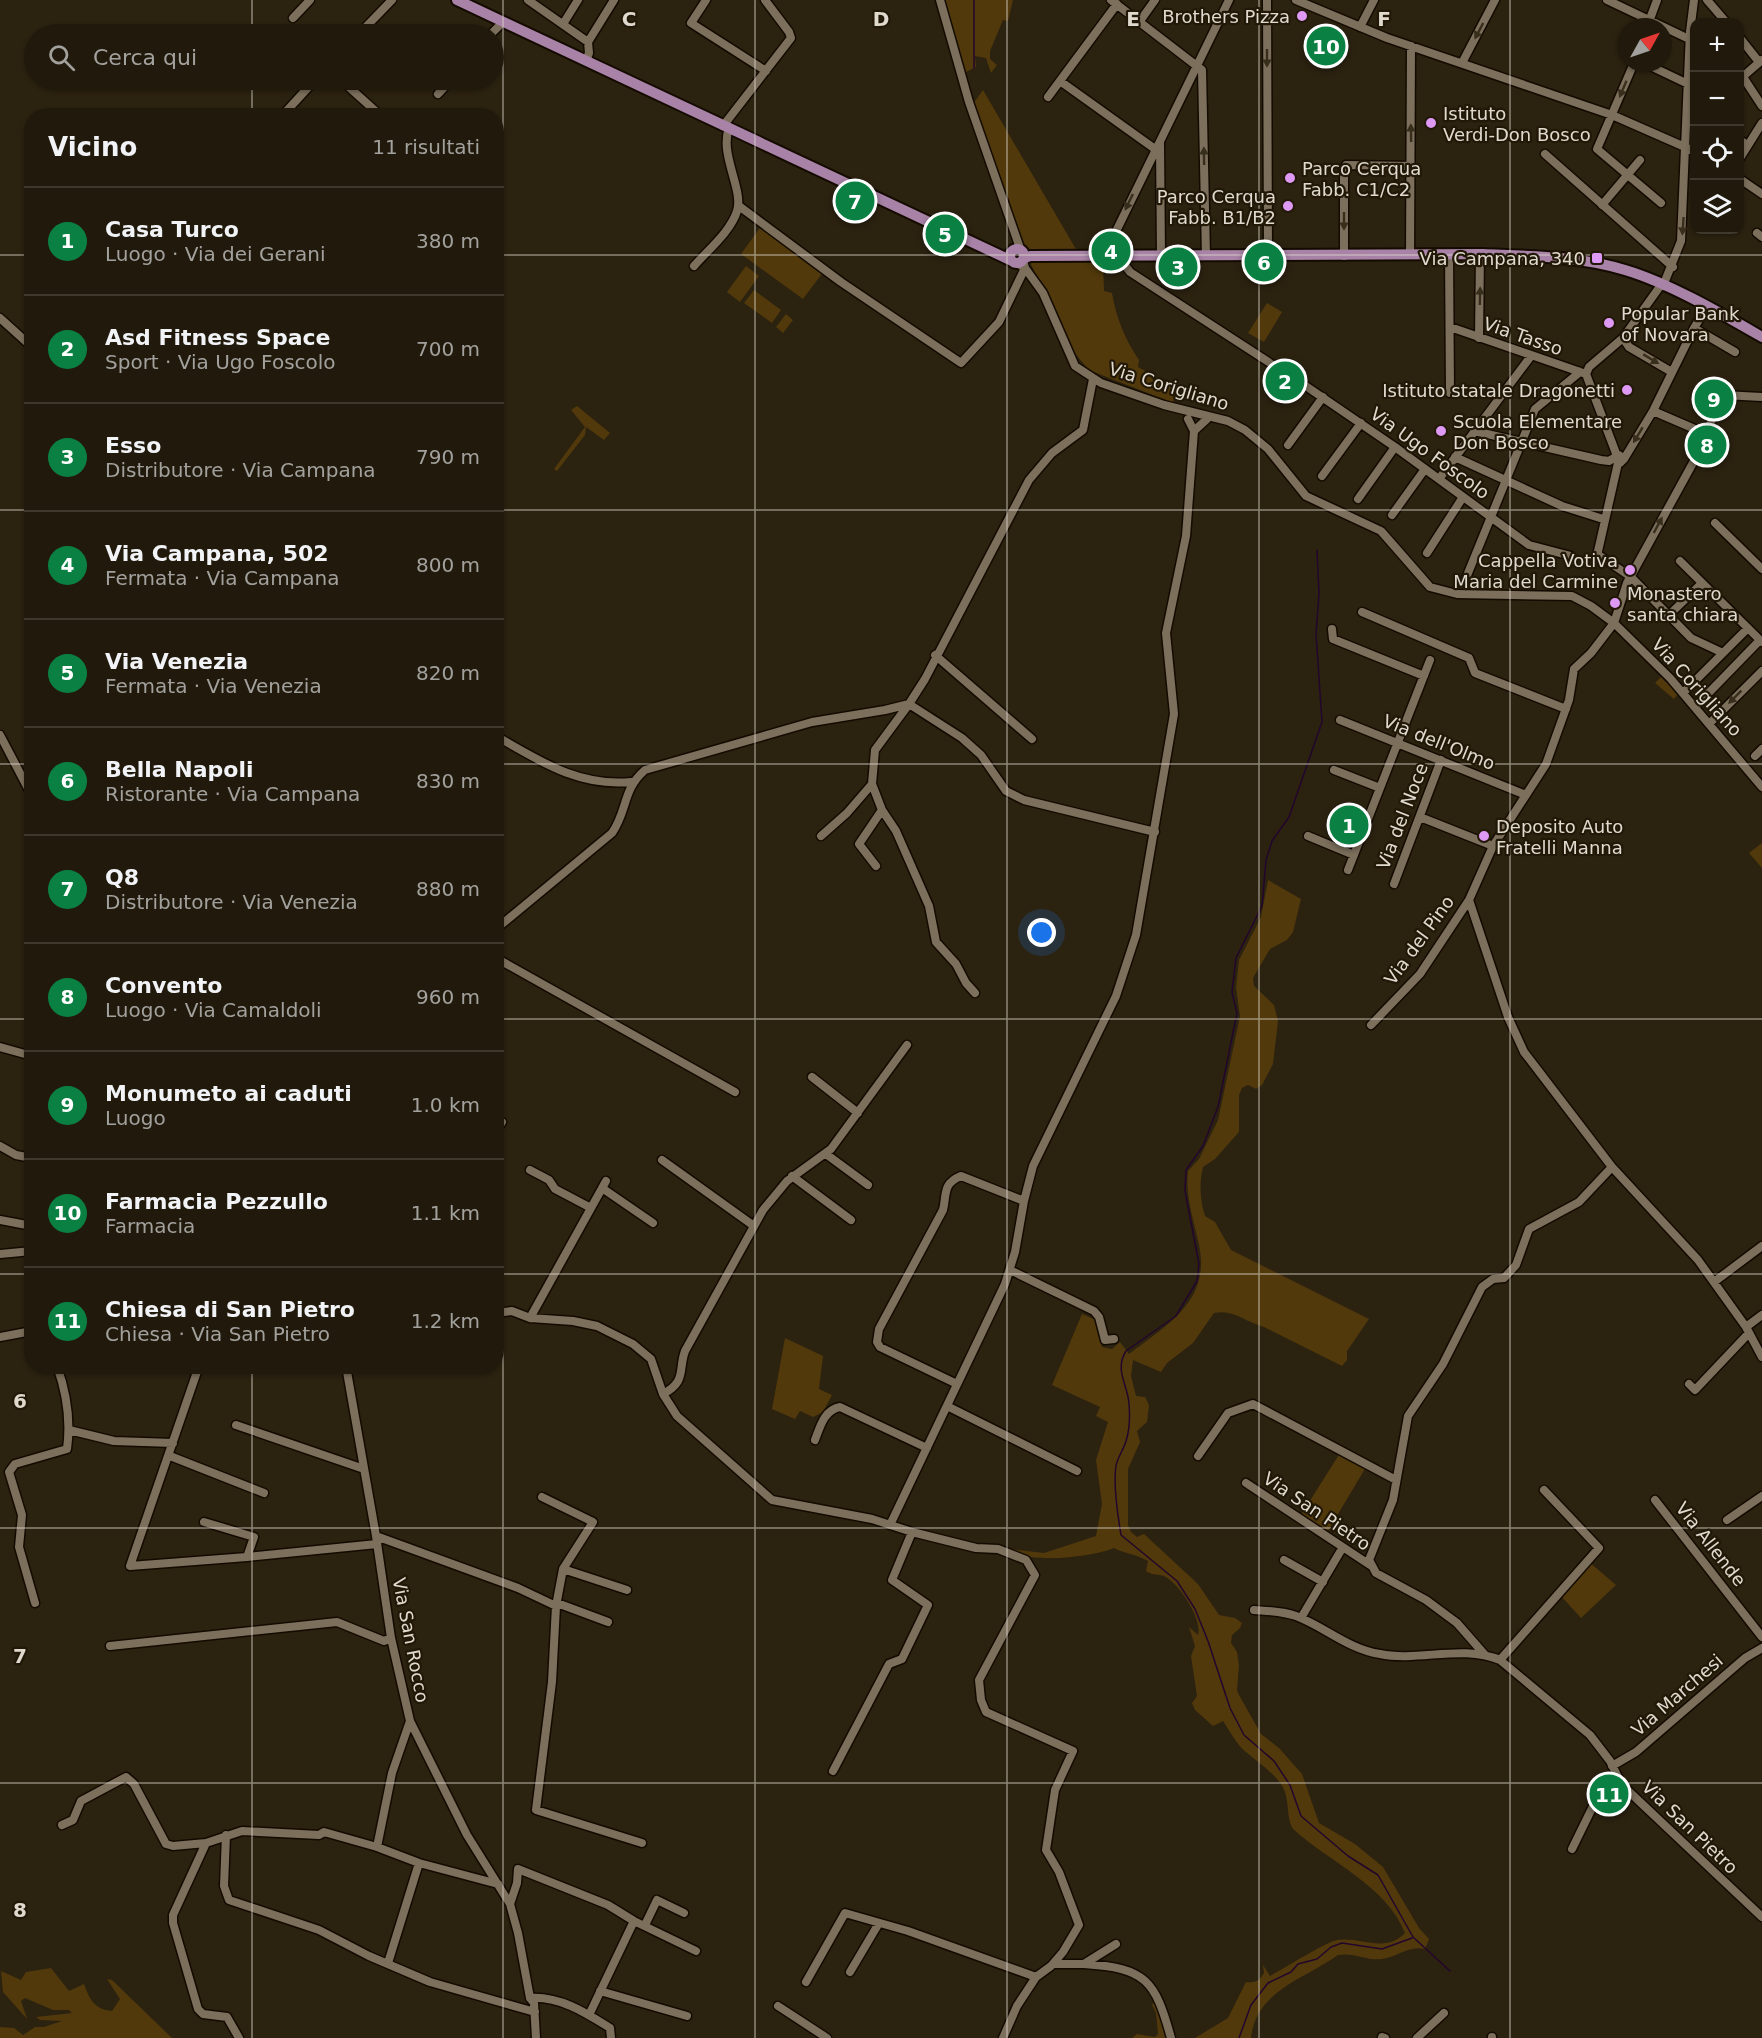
<!DOCTYPE html>
<html lang="it">
<head>
<meta charset="utf-8">
<style>
	body { margin:0; font-family:"DejaVu Sans",sans-serif; background:#2d271a; color:#f1f3f6 }
	.controls { position:absolute; right:18px; top:18px; display:grid; overflow:hidden; border-radius:12px; box-shadow:0 2px 4px #0004 }
	.controls button { width:54px; height:54px; display:grid; place-items:center; padding:0; border:0; border-bottom:2px solid #3e382d; background:#211a0c; color:#f1f3f6; font:30px sans-serif }
	.compass { position:absolute; left:1618px; top:18px; width:54px; height:54px; border-radius:50%; background:#211a0c; box-shadow:0 2px 4px #0004; rotate:50deg }
	.you { position:absolute; left:1042px; top:933px; width:21px; height:21px; margin:-15px; border:4px solid #fff; border-radius:50%; background:#1a73e8; box-shadow:0 0 0 9px #1a73e833 }
	.badge { display:grid; place-items:center; width:39px; height:39px; border-radius:50%; background:#0b8043; color:#fff; font-size:20px; font-weight:700 }
	.pin { position:absolute; translate:-50% -50%; border:3px solid #fff; box-shadow:0 2px 6px #0006 }
	.list { margin:0; padding:0; list-style:none }
	h2 { display:flex; justify-content:space-between; align-items:center; height:78px; margin:0; padding:0 24px; font-size:26px }
	h2 small { font-size:20px; font-weight:400; color:#a2a19d }
	.list li { display:grid; grid-template-columns:39px 1fr auto; gap:18px; align-items:center; box-sizing:border-box; height:108px; padding:0 24px; border-top:2px solid #3e382d }
	.list b { display:block; font-size:22px; white-space:nowrap }
	.list p { margin:0; font-size:20px; white-space:nowrap; color:#a2a19d }
	.list em { font-size:20px; font-style:normal; color:#a2a19d }
	.icon { flex:none; width:33px; height:33px; fill:none; stroke:currentColor; stroke-width:2; stroke-linecap:round; stroke-linejoin:round }
	.map { position:relative; flex:none; width:1762px; height:2038px; overflow:hidden }
	.search { position:absolute; background:#211a0c; box-shadow:0 2px 4px #0004; left:24px; top:24px; width:480px; height:66px; display:flex; align-items:center; gap:15px; box-sizing:border-box; padding:0 21px; border-radius:33px; color:#a2a19d; font-size:22px }
	.panel { position:absolute; background:#211a0c; box-shadow:0 2px 4px #0004; left:24px; top:108px; width:480px; height:1266px; border-radius:24px }
	.map>svg:first-child { display:block }
	.green { fill:#51390b }
	.lines { fill:none; stroke-linecap:round; stroke-linejoin:round }
	.stream { stroke:#23062c; stroke-width:1.5 }
	.minor-casing { stroke:#140b00; stroke-width:11 }
	.major-casing { stroke:#140b00; stroke-width:14 }
	.minor { stroke:#7c6f5c; stroke-width:8 }
	.major { stroke:#a983a7; stroke-width:10 }
	.oneway { fill:#382e1c }
	.grid { fill:none; stroke:#e0d9ce; stroke-width:1.5; stroke-opacity:0.55 }
	.poi-dot { fill:#dd99f3; stroke:#221807; stroke-width:2 }
	.labels { text-anchor:middle; dominant-baseline:central; stroke-width:4.5; stroke-linejoin:round; paint-order:stroke }
	.poi-label { font-size:18px; fill:#e0d9ce; stroke:#221807; text-anchor:start }
	.street-label { font-size:18px; fill:#e0d9ce; stroke:#221807 }
	.grid-label { font-size:20px; text-anchor:middle; font-weight:bold; fill:#e0d9ce; stroke:#221807; stroke-width:4.5; stroke-linejoin:round; paint-order:stroke }
</style>
</head>
<body>
<div class="map">
<svg width="1762" height="2038" viewBox="0 0 1762 2038">
	<rect width="100%" height="100%" fill="#2c2210"/>
	<path class="green" d="M944,0H1013L1008,21L1003,20L990,51V59L997,65L991,73L986,58L975,56L976,67L964,73Z
		M983,90L1077,251L1025,250L973,104Z
		M762,225L824,271L803,299L741,254Z
		M1029,260L1096,261L1098,265H1103L1104,291L1112,293C1116,317 1125,340 1139,360L1138,367L1176,388L1173,403L1089,370L1072,350Z
		M746,266L759,276L740,302L727,292Z
		M754,290L781,310L772,323L744,303Z
		M1267,303L1282,312L1264,342L1248,333Z
		M786,314L793,320L783,333L776,327Z
		M577,406L610,433L604,440L586,427L585,435L557,471L554,469L585,427L571,410Z
		M1661,677L1678,694L1674,699L1655,683Z
		M1762,843V868L1749,853Z
		M1268,880L1301,899L1293,932L1287,940L1270,949L1253,978L1254,986L1274,1005L1278,1021L1273,1064L1262,1085L1256,1089L1248,1085L1242,1088L1239,1095V1132L1215,1159L1203,1167C1199,1183 1200,1201 1205,1216L1215,1222L1231,1250L1369,1319L1347,1351V1360L1342,1366L1264,1327C1245,1322 1234,1309 1214,1313L1193,1343L1167,1363L1161,1372L1133,1360L1131,1376L1136,1396L1145,1397L1149,1405L1147,1422L1137,1431L1140,1442L1128,1469V1525L1131,1532L1137,1537L1144,1534L1198,1584L1219,1615L1235,1618L1242,1623L1240,1628L1232,1635L1231,1643L1237,1652L1239,1665L1237,1690L1239,1695L1261,1734L1279,1748L1302,1774L1319,1823L1355,1844L1383,1867L1419,1928L1429,1939L1425,1949C1409,1945 1397,1957 1382,1959C1367,1961 1354,1952 1338,1955C1305,1979 1256,1990 1251,2038H1195L1228,2018L1246,1982C1256,1983 1259,1981 1264,1973L1263,1965L1270,1976C1283,1969 1326,1942 1337,1940C1360,1936 1385,1954 1405,1933C1386,1885 1329,1862 1293,1829C1285,1815 1291,1799 1281,1784C1271,1770 1258,1763 1246,1752C1236,1744 1230,1731 1223,1721L1213,1726L1195,1710L1192,1703L1197,1696L1191,1656L1195,1646L1189,1627L1198,1635C1203,1620 1179,1583 1164,1576C1158,1574 1153,1576 1146,1571L1148,1561C1134,1553 1125,1554 1114,1548C1093,1557 1026,1565 1009,1549L1044,1553L1096,1536L1102,1504L1096,1460L1108,1422L1096,1416L1100,1407L1052,1385L1082,1314L1096,1320L1102,1347L1112,1349L1120,1342L1129,1354C1167,1325 1211,1301 1199,1245C1194,1221 1185,1196 1188,1171L1199,1159L1218,1120L1240,1016L1236,987L1239,960L1261,917Z
		M785,1338L823,1356L819,1389L832,1395L823,1412L813,1417L800,1411L795,1419L772,1409Z
		M1340,1453L1366,1467L1328,1531L1301,1515Z
		M1588,1561L1616,1585L1581,1618L1560,1595Z
		M51,1968L69,1991L84,1984C90,2000 94,2009 112,2011L120,1999L107,1979L112,1980L172,2038H0V2027L14,2028L23,2035L35,2027H44L62,2021L40,2020L36,2017L72,2013L69,2010H53L25,1998L21,2001L27,2019L3,1992L1,1971L21,1980L26,1972Z
		M1157,1997L1171,2038H1132L1137,2034L1155,2037L1158,2034L1156,2013L1152,2005Z"/>
	<g class="lines">
		<path class="stream" d="M974,68V0
			M1317,550L1319,594L1316,634L1322,722L1289,817L1272,841L1266,860L1262,906L1236,958L1232,992L1237,1013L1218,1107L1203,1146L1186,1170L1185,1191L1199,1264L1197,1281L1176,1316L1126,1351C1114,1370 1128,1385 1129,1404C1130,1416 1130,1429 1126,1441C1124,1449 1117,1458 1116,1466C1113,1484 1118,1517 1121,1535L1177,1581L1195,1609L1208,1641L1230,1708L1244,1735L1274,1761L1290,1785L1301,1816L1348,1856L1378,1875L1413,1937L1450,1971
			M1239,2038L1251,2005L1268,1983L1291,1972L1298,1964L1317,1959L1331,1947L1342,1943L1382,1949L1412,1938"/>
		<defs>
			<path id="minor" d="M528,0L588,42L589,53L586,61
				M706,0L691,23L766,71
				M940,0L969,102L1021,251
				M1111,0L1202,70L1206,256
				M1267,0L1268,255
				M1296,0L1387,38L1612,115L1694,151
				M1607,0L1689,39
				M1707,0L1726,22
				M293,18L310,0
				M1140,21L1155,0
				M563,24L578,0
				M1360,27L1374,0
				M1647,27L1657,0
				M359,34L392,0
				M491,34L503,22
				M1740,38L1759,62
				M588,42L614,0
				M1462,63L1495,0
				M1634,63L1597,149L1661,203
				M1644,63L1688,84
				M1743,77L1762,106
				M1740,79L1762,60
				M341,80L381,116
				M1060,81L1155,149
				M438,94L451,80
				M1048,97L1117,4
				M282,116L315,80
				M723,126L791,38L789,32L765,0
				M1740,140L1747,145
				M1160,142L1161,256
				M1545,154L1673,267
				M1740,158L1762,123
				M1740,179L1762,194
				M1602,205L1640,160
				M739,206L841,282L961,363L999,322L1025,268L1024,264
				M1757,233L1762,237
				M1410,255L1411,46
				M1449,255L1450,393
				M1104,256L1229,0
				M1118,256L1130,272L1270,363
				M1344,256V169L1346,165L1412,166
				M1017,263L1025,268L1043,293L1075,366L1101,383L1164,405L1228,421L1245,430L1268,449L1306,496L1381,531L1430,587L1457,594L1572,596L1591,606L1614,623L1670,678L1762,787
				M694,266C708,250 731,231 737,211C744,190 719,154 729,128
				M1661,285L1623,338L1629,347L1670,371
				M1663,286L1681,241L1690,32L1694,0
				M0,318L32,347
				M1450,327L1586,374
				M1694,328L1707,307
				M1479,338L1480,254
				M1275,365L1395,447L1529,545L1571,556
				M1586,374L1617,456
				M1586,374L1589,367L1623,338
				M1762,397L1723,395L1694,461L1627,583L1614,623L1591,653L1574,669L1569,700L1546,764L1493,846L1469,900L1508,1017L1524,1052L1612,1167L1698,1260L1746,1327L1762,1357
				M1653,411L1704,433
				M1194,431L1207,419
				M1474,431L1601,460L1609,461L1619,455L1624,459L1620,463L1616,458
				M1288,445L1323,397
				M1455,457L1562,506L1603,519
				M1624,459L1653,411L1694,328L1735,352
				M1322,476L1361,423
				M1439,479L1531,356
				M1358,499L1395,447
				M1392,515L1425,469
				M1715,523L1762,569
				M1427,553L1463,497
				M1597,554L1631,577L1691,638L1723,653
				M1596,560L1618,463
				M1680,561L1762,642
				M1466,578L1535,409L1580,372
				M1362,612L1469,658L1475,673L1566,709
				M1668,616L1702,583
				M1332,629L1333,639L1424,676
				M935,655L1032,739
				M1683,693L1748,628
				M1695,707L1760,640
				M1340,720L1526,795
				M1709,724L1762,671
				M0,735L32,796
				M496,736C540,761 578,787 631,782
				M1755,756L1762,749
				M1334,770L1380,788
				M872,784L882,810L859,844L876,866
				M882,810L896,831L929,906L936,942L956,964L966,983L975,993
				M1420,817L1493,846
				M821,836L847,813L872,784L875,750L909,704L962,738L981,755L1006,791L1024,800L1155,832
				M1308,836L1354,855
				M1348,870L1430,660
				M1394,884L1441,760
				M496,929L612,833C628,810 622,790 645,770L812,722L885,710L909,704L925,679L1029,480L1052,453L1083,430L1093,379
				M496,958L735,1092
				M1371,1025L1420,974L1469,900
				M0,1047L32,1056
				M812,1077L858,1113
				M496,1132L502,1122
				M0,1146L16,1155L32,1158
				M826,1154L868,1185
				M662,1160L754,1226
				M530,1170L549,1180L555,1189L591,1208
				M792,1176L851,1220
				M602,1188L653,1223
				M1024,1201L1033,1166L1116,996L1136,935L1174,714L1166,633L1186,536L1194,431L1188,419
				M0,1220L32,1226
				M0,1254L32,1251
				M1010,1270L1094,1311L1099,1317L1105,1340L1114,1339
				M1714,1282L1762,1246
				M496,1313L512,1311L530,1318L573,1321L597,1326L633,1344L651,1359L663,1394L677,1416L772,1500L872,1519L912,1532L976,1548L998,1549L1026,1560L1035,1575L979,1680L981,1700L986,1712L1073,1751L1055,1790L1046,1850L1059,1872L1079,1925L1063,1952L1051,1966L1036,1977L1017,2006L1003,2038
				M530,1318L606,1181
				M1746,1327L1762,1315
				M0,1337L32,1331
				M199,1366L130,1566L247,1557L377,1544
				M346,1366L376,1536L391,1638L410,1721L467,1835L510,1904L518,1933L530,1998L534,2003L536,2038
				M1689,1384L1695,1390L1749,1333
				M663,1394C687,1381 678,1370 685,1351L763,1210L787,1181L831,1149L907,1045
				M947,1406L1077,1471
				M236,1425L364,1469
				M69,1430L114,1441L173,1443
				M815,1440C820,1427 824,1410 840,1407L927,1448
				M170,1456L264,1493
				M1198,1456L1228,1413L1253,1404L1396,1480
				M1246,1483L1370,1565
				M542,1497L593,1522L563,1569L556,1606L552,1682L536,1810L642,1843
				M1655,1500L1762,1637
				M1727,1520L1762,1496
				M204,1522L254,1537L247,1557
				M890,1525L1005,1284L1015,1252L1024,1201L961,1176C942,1184 947,1194 943,1210L879,1329L877,1342L880,1347L957,1384
				M376,1536L518,1588L556,1606
				M1284,1560L1323,1582
				M563,1569L627,1590
				M35,1603L19,1547L22,1515L9,1472L15,1464L67,1449C71,1420 67,1394 57,1366
				M557,1603L608,1622
				M1254,1610C1268,1611 1282,1611 1296,1616C1325,1627 1348,1649 1380,1654C1419,1662 1462,1644 1500,1660L1590,1735L1610,1761L1622,1785L1762,1917
				M1301,1618L1340,1552
				M110,1646L337,1622L384,1641L391,1638
				M1485,1655L1457,1623L1426,1600L1376,1573L1369,1560L1393,1500L1408,1416L1443,1364L1482,1287L1493,1279L1504,1278L1516,1265L1529,1229L1579,1202L1612,1167
				M1500,1660L1599,1548L1544,1490
				M1612,1766L1636,1752L1745,1658L1762,1648
				M833,1771L889,1664L902,1659L928,1605L892,1580L912,1532
				M62,1825L73,1820L81,1801L126,1777L134,1784L166,1844L173,1846L206,1843
				M226,1835L224,1886L229,1900L319,1930L369,1956L430,1982L535,2012
				M377,1847L392,1773L410,1721
				M1572,1849L1598,1796L1618,1779
				M510,1904L517,1883L518,1869L608,1905L634,1921L696,1951
				M645,1925L657,1900L684,1913
				M388,1963L419,1863
				M1053,1964H1084L1116,1944
				M1084,1964C1146,1968 1155,1980 1171,2038
				M850,1972L879,1923
				M806,1982L845,1913L908,1931L1036,1977
				M600,1991L687,2016
				M530,1998C560,1996 586,2013 610,2028L611,2038
				M778,2006L827,2038
				M589,2015L634,1921
				M1382,2037L1385,2038
				M1492,2037V2038
				M239,2038L227,2017L203,2014L198,2009L173,1923V1915L206,1843L242,1831L319,1835L324,1832L377,1847L419,1863L498,1884
				M1417,2038L1444,2013"/>
			<path id="major" d="M457,0L1012,261
				M1010 256a7 7 0 1 1 14 0a7 7 0 1 1-14 0Z
				M1023,259L1030,256L1483,254C1531,256 1579,256 1625,270C1669,283 1722,314 1762,337"/>
		</defs>
		<use href="#minor" class="minor-casing"/>
		<use href="#major" class="major-casing"/>
		<use href="#minor" class="minor"/>
		<use href="#major" class="major"/>
	</g>
	<defs><path id="oneway-solid" d="M-6-.8H1V-3.2L6.5 0L1 3.2V.8H-6Z" transform="scale(1.5)"/></defs>
	<g class="oneway">
		<use href="#oneway-solid" transform="translate(1479 31) rotate(118)"/>
		<use href="#oneway-solid" transform="translate(1267 58) rotate(90)"/>
		<use href="#oneway-solid" transform="translate(1623 89) rotate(113)"/>
		<use href="#oneway-solid" transform="translate(1411 133) rotate(-91)"/>
		<use href="#oneway-solid" transform="translate(1204 156) rotate(-91)"/>
		<use href="#oneway-solid" transform="translate(1129 202) rotate(116)"/>
		<use href="#oneway-solid" transform="translate(1344 221) rotate(90)"/>
		<use href="#oneway-solid" transform="translate(1683 226) rotate(94)"/>
		<use href="#oneway-solid" transform="translate(1480 296) rotate(-89)"/>
		<use href="#oneway-solid" transform="translate(1651 359) rotate(31)"/>
		<use href="#oneway-solid" transform="translate(1638 435) rotate(121)"/>
		<use href="#oneway-solid" transform="translate(1658 525) rotate(-62)"/>
		<use href="#oneway-solid" transform="translate(1735 697) rotate(135)"/>
	</g>
	<path class="grid" d="M252,0V34M503,0V2038M755,0V2038M1007,0V2038M1259,0V2038M1510,0V2038M252,80V116M0,255H32M496,255H1762M0,510H32M496,510H1762M0,764H32M496,764H1762M0,1019H32M496,1019H1762M0,1274H32M496,1274H1762M252,1366V2038M0,1528H1762M0,1783H1762"/>
	<g class="poi-dot">
		<circle cx="1302" cy="16" r="6"/>
		<circle cx="1431" cy="123" r="6"/>
		<circle cx="1290" cy="178" r="6"/>
		<circle cx="1288" cy="206" r="6"/>
		<rect x="1591" y="252" width="12" height="12" rx="3"/>
		<circle cx="1609" cy="323" r="6"/>
		<circle cx="1627" cy="390" r="6"/>
		<circle cx="1441" cy="431" r="6"/>
		<circle cx="1630" cy="570" r="6"/>
		<circle cx="1615" cy="603" r="6"/>
		<circle cx="1484" cy="836" r="6"/>
	</g>
	<g class="labels">
		<g class="poi-label">
			<text x="1290" y="16" text-anchor="end">Brothers Pizza</text>
			<text x="1443" y="113">Istituto<tspan x="1443" dy="21">Verdi-Don Bosco</tspan></text>
			<text x="1302" y="168">Parco Cerqua<tspan x="1302" dy="21">Fabb. C1/C2</tspan></text>
			<text x="1276" y="196" text-anchor="end">Parco Cerqua<tspan x="1276" dy="21">Fabb. B1/B2</tspan></text>
			<text x="1585" y="258" text-anchor="end">Via Campana, 340</text>
			<text x="1621" y="313">Popular Bank<tspan x="1621" dy="21">of Novara</tspan></text>
			<text x="1615" y="390" text-anchor="end">Istituto statale Dragonetti</text>
			<text x="1453" y="421">Scuola Elementare<tspan x="1453" dy="21">Don Bosco</tspan></text>
			<text x="1618" y="560" text-anchor="end">Cappella Votiva<tspan x="1618" dy="21">Maria del Carmine</tspan></text>
			<text x="1627" y="593">Monastero<tspan x="1627" dy="21">santa chiara</tspan></text>
			<text x="1496" y="826">Deposito Auto<tspan x="1496" dy="21">Fratelli Manna</tspan></text>
		</g>
		<g class="street-label">
			<text transform="translate(1523 336) rotate(19)">Via Tasso</text>
			<text transform="translate(1169 386) rotate(17)">Via Corigliano</text>
			<text transform="translate(1430 453) rotate(36)">Via Ugo Foscolo</text>
			<text transform="translate(1697 687) rotate(48)">Via Corigliano</text>
			<text transform="translate(1439 742) rotate(22)">Via dell'Olmo</text>
			<text transform="translate(1402 816) rotate(-69)">Via del Noce</text>
			<text transform="translate(1419 940) rotate(-54)">Via del Pino</text>
			<text transform="translate(1317 1511) rotate(34)">Via San Pietro</text>
			<text transform="translate(1711 1544) rotate(52)">Via Allende</text>
			<text transform="translate(411 1640) rotate(79)">Via San Rocco</text>
			<text transform="translate(1677 1695) rotate(-41)">Via Marchesi</text>
			<text transform="translate(1690 1827) rotate(44)">Via San Pietro</text>
		</g>
	</g>
	<g class="grid-label">
		<text x="629" y="26">C</text>
		<text x="881" y="26">D</text>
		<text x="1133" y="26">E</text>
		<text x="1384" y="26">F</text>
		<text x="20" y="1408">6</text>
		<text x="20" y="1663">7</text>
		<text x="20" y="1917">8</text>
	</g>
</svg>
<div class="controls">
<button>+</button>
<button>−</button>
<button><svg class="icon" aria-label="locate" viewBox="0 0 24 24"><circle cx="12" cy="12" r="6"/><path d="M12 2v4M12 18v4M2 12h4M18 12h4"/></svg></button>
<button><svg class="icon" aria-label="layers" viewBox="0 0 24 24"><path d="M12 4l9 5-9 5-9-5zM3 14l9 5 9-5"/></svg></button>
</div>
<svg class="compass" viewBox="-18 -18 36 36"><path d="M0-13l5 13h-10z" fill="#e53935"/><path d="M0 13l5-13h-10z" fill="#a2a19d"/></svg>
<div class="you"></div>
<div class="pin badge" style="left:1349px;top:825px">1</div>
<div class="pin badge" style="left:1285px;top:381px">2</div>
<div class="pin badge" style="left:1178px;top:267px">3</div>
<div class="pin badge" style="left:1111px;top:251px">4</div>
<div class="pin badge" style="left:945px;top:234px">5</div>
<div class="pin badge" style="left:1264px;top:262px">6</div>
<div class="pin badge" style="left:855px;top:201px">7</div>
<div class="pin badge" style="left:1707px;top:445px">8</div>
<div class="pin badge" style="left:1714px;top:399px">9</div>
<div class="pin badge" style="left:1326px;top:46px">10</div>
<div class="pin badge" style="left:1609px;top:1794px">11</div>
<div class="search"><svg class="icon" aria-label="search" viewBox="0 0 24 24"><circle cx="10" cy="10" r="6"/><path d="M15 15l6 6"/></svg>Cerca qui</div>
<section class="panel">
<h2>Vicino<small>11 risultati</small></h2>
<ul class="list">
<li><span class="badge">1</span><div><b>Casa Turco</b><p>Luogo · Via dei Gerani</p></div><em>380 m</em></li>
<li><span class="badge">2</span><div><b>Asd Fitness Space</b><p>Sport · Via Ugo Foscolo</p></div><em>700 m</em></li>
<li><span class="badge">3</span><div><b>Esso</b><p>Distributore · Via Campana</p></div><em>790 m</em></li>
<li><span class="badge">4</span><div><b>Via Campana, 502</b><p>Fermata · Via Campana</p></div><em>800 m</em></li>
<li><span class="badge">5</span><div><b>Via Venezia</b><p>Fermata · Via Venezia</p></div><em>820 m</em></li>
<li><span class="badge">6</span><div><b>Bella Napoli</b><p>Ristorante · Via Campana</p></div><em>830 m</em></li>
<li><span class="badge">7</span><div><b>Q8</b><p>Distributore · Via Venezia</p></div><em>880 m</em></li>
<li><span class="badge">8</span><div><b>Convento</b><p>Luogo · Via Camaldoli</p></div><em>960 m</em></li>
<li><span class="badge">9</span><div><b>Monumeto ai caduti</b><p>Luogo</p></div><em>1.0 km</em></li>
<li><span class="badge">10</span><div><b>Farmacia Pezzullo</b><p>Farmacia</p></div><em>1.1 km</em></li>
<li><span class="badge">11</span><div><b>Chiesa di San Pietro</b><p>Chiesa · Via San Pietro</p></div><em>1.2 km</em></li>
</ul>
</section>
</div>
</body>
</html>
